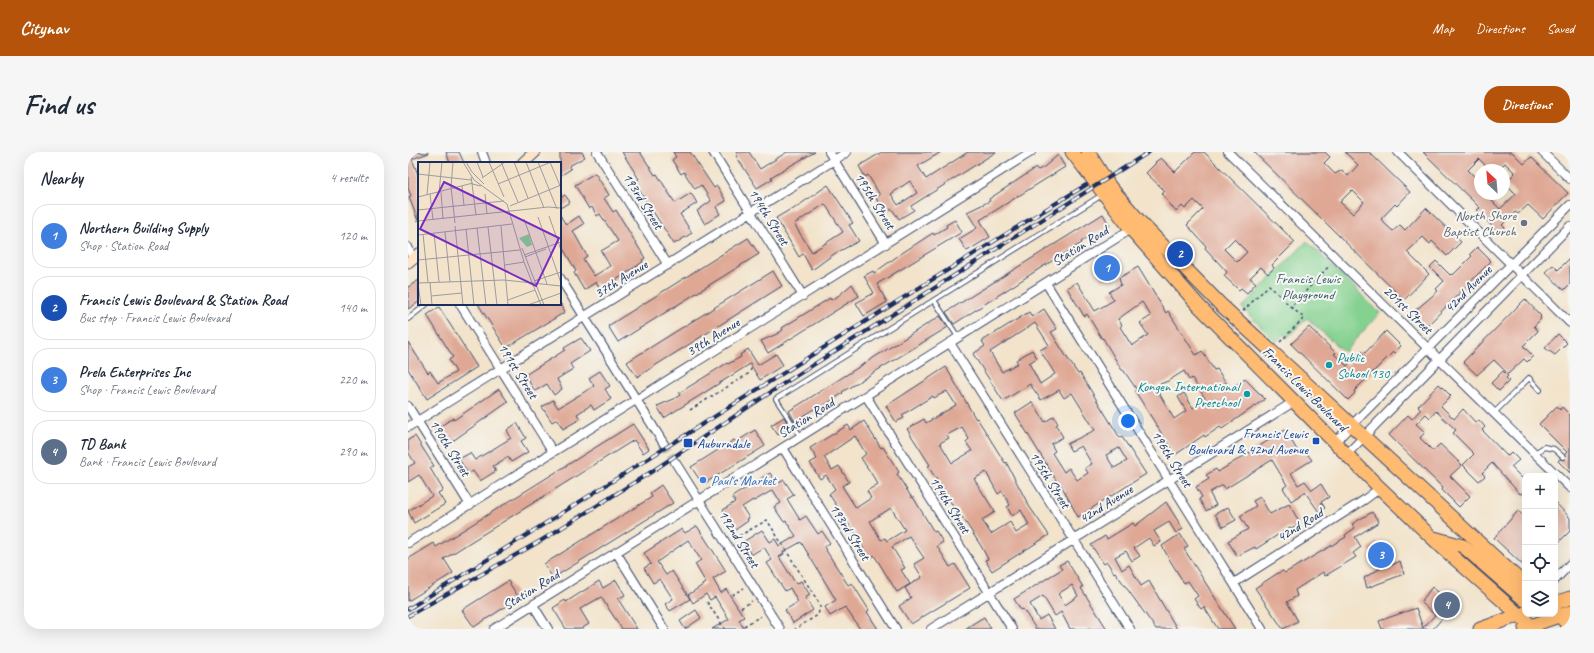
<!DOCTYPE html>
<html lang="en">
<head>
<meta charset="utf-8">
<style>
	body { margin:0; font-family:Caveat,sans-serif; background:#f6f6f7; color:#1f2937 }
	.controls { position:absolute; right:12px; bottom:12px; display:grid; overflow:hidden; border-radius:8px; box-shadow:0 4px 16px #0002 }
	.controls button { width:36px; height:36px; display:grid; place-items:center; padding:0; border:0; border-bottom:1px solid #e0e1e3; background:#fff; color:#1f2937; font:20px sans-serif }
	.compass { position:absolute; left:1066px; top:12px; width:36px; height:36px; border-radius:50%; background:#fff; box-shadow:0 4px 16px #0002; rotate:334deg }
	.you { position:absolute; left:720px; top:269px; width:14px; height:14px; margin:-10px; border:3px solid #fff; border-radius:50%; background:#1a73e8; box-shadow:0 0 0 6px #1a73e833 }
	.badge { display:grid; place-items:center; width:26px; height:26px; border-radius:50%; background:#b45309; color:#fff; font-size:13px; font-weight:700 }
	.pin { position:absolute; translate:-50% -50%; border:2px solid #fff; box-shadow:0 1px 4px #0006 }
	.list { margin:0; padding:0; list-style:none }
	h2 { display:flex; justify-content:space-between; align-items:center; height:52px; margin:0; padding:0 16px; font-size:17px }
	h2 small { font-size:13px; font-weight:400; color:#747a83 }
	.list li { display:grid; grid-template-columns:26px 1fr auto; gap:12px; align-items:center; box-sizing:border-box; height:64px; margin:0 8px 8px; padding:0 8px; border:1px solid #e0e1e3; border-radius:16px }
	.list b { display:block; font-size:15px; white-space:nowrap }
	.list p { margin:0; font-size:13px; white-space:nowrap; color:#747a83 }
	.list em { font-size:13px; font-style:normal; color:#747a83 }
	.icon { flex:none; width:22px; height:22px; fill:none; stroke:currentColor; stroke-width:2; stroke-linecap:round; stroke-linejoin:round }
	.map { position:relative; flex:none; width:1162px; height:477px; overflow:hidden; border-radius:16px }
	header { display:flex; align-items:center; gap:24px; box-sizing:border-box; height:56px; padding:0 20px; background:#b45309; color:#fff }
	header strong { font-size:19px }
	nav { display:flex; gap:22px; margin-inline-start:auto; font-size:14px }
	.intro { display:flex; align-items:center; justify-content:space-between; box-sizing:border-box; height:96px; padding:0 24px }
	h1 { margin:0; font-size:28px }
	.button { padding:10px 18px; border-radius:16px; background:#b45309; color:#fff; font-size:14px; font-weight:700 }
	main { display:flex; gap:24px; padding:0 24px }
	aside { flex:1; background:#fff; border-radius:16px; box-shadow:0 4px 16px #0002 }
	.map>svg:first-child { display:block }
	.green { fill:#85d190; stroke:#508077 }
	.building { fill:#dfa895; fill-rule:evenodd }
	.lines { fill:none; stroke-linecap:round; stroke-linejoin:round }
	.street-tunnel { stroke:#c7bfb4; stroke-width:8; stroke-dasharray:8 4; stroke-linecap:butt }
	.lane-casing { stroke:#3b4a6e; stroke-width:6 }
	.street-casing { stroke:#3b4a6e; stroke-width:10 }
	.secondary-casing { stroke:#3b4a6e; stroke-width:13 }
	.primary-casing { stroke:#3b4a6e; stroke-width:15 }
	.path { stroke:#3b4a6e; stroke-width:1.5; stroke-dasharray:3 3; stroke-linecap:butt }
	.lane { stroke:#fff; stroke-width:4 }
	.street { stroke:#fff; stroke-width:8 }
	.secondary { stroke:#ffe4c6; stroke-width:11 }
	.primary { stroke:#ffbb71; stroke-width:13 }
	.rail-casing { stroke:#1b2f5e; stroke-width:4 }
	.rail { stroke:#f6f6f2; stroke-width:2.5; stroke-dasharray:8; stroke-linecap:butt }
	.worship-dot { fill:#6b7280; stroke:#f6f6f2; stroke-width:1.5 }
	.culture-dot { fill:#0f9aa8; stroke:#f6f6f2; stroke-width:1.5 }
	.transit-dot { fill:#1a4fb4; stroke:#f6f6f2; stroke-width:1.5 }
	.shop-dot { fill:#3f7fe0; stroke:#f6f6f2; stroke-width:1.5 }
	.labels { text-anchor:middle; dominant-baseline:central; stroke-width:4; stroke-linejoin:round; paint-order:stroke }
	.street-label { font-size:14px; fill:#1b2f5e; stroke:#f6f6f2 }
	.worship-label { font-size:14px; fill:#5b616d; stroke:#f6f6f2; text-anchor:end }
	.park-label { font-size:14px; fill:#36586a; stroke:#f6f6f2 }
	.culture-label { font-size:14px; fill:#0d838f; stroke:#f6f6f2; text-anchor:start }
	.transit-label { font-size:14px; fill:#164399; stroke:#f6f6f2; text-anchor:end }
	.shop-label { font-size:14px; fill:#366cbe; stroke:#f6f6f2; text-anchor:start }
	.inset-road { fill:none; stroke:#9c9b9f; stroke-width:1 }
	.view { fill:#7b2cbf; fill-opacity:0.15; stroke:#7b2cbf; stroke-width:2 }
	.inset-edge { fill:none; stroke:#1b2f5e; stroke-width:2 }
</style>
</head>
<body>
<header>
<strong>Citynav</strong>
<nav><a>Map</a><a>Directions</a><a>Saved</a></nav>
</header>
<div class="intro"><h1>Find us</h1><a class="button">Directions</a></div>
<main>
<aside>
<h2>Nearby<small>4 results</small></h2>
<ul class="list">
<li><span class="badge" style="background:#3f7fe0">1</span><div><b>Northern Building Supply</b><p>Shop · Station Road</p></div><em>120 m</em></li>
<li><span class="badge" style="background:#1a4fb4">2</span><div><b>Francis Lewis Boulevard &amp; Station Road</b><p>Bus stop · Francis Lewis Boulevard</p></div><em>140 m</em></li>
<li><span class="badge" style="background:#3f7fe0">3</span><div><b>Prela Enterprises Inc</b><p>Shop · Francis Lewis Boulevard</p></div><em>220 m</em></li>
<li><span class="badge" style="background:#5c6f8a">4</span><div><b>TD Bank</b><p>Bank · Francis Lewis Boulevard</p></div><em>290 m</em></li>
</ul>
</aside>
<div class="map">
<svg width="1162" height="477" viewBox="0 0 1162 477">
	<rect width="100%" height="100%" fill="#f6f6f2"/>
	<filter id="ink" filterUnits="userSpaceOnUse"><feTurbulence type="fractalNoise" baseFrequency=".025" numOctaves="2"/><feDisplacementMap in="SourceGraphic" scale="8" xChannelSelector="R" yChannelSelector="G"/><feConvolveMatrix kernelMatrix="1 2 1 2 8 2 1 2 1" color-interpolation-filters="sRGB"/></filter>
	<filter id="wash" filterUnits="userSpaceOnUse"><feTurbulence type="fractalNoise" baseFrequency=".012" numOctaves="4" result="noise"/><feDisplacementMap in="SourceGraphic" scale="16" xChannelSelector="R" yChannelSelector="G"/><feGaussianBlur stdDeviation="0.9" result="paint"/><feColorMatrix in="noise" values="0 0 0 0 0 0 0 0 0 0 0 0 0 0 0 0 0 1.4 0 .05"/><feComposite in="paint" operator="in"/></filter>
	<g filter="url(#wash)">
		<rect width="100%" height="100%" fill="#f2e3ca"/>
		<path class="green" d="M899,89L972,161L936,200L899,166L879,186L876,182L868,190L834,156Z"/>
		<g id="blocks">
			<path class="building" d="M0,0L21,1L4,7L11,25L10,69L1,45L3,44L0,36Z
				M38,0H51L56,11H42Z
				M152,0H174L177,5L161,14L163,17L152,24Z
				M214,0H232L247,23L249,22L267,51L283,41L289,51L272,62L284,81L266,92L226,30L231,27Z
				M265,0H282L306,36L309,34L318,49L308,55L312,62L297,72L289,59L303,49L293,33L287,37L276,20L273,22L264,8L268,5Z
				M328,0H341L352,17L379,0H407L371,20L363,25L364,27L349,36L328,4L330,3Z
				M474,0H533L510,14L518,27L560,0H588L503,54L506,58L491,67L484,57L477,61L468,46L472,43L460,23L457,25L451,14ZM502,29L509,41L490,53L483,42Z
				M787,0H796L887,90L864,113L866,116L860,122L853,115L842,126L848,131L839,141L833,136L831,138L816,124L819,120L797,96L798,94L779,73L795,57L786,48L777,57L774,54L768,60L754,42L757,39L738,21L748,11L747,10L753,6L767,20ZM826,87L839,100L829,110L816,97Z
				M846,0H917L922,5L916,11L927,22L934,18L940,24L950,13L937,0H961L1002,40L989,54L987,52L973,67L977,72L985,79L992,73L997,78L1018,56L1053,90L1039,104L1024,89L1022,92L1015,85L999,100L1021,122L996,148ZM944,38L956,50L945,62L932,50Z
				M1015,0H1104L1116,12L1123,5L1160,41L1135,67L1120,53L1110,62L1107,60L1094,73L1097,76L1091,82L1069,58L1072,56ZM1071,7L1082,18H1089L1097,11L1107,21L1097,31L1108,42L1092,57L1077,42H1072V30L1060,18Z
				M650,3L657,15L572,68L582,85L559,99L551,87L569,76L559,60L582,49L581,47L628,16L630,18L636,15Z
				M187,21L201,43L196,46L205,60L208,58L237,106L234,108L235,110L193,138L188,130L176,138L166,121L168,119L152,91V63L158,73L171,64L176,72L165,79L179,104L175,107L186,124L202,114L193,99L210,89L192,62L189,64L184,55L181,57L167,33Z
				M420,33L445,71L441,73L451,89L426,102L404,118L395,102L391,105L368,66L383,57L384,58ZM417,52L435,80L404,100L386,72Z
				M157,43L162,50L152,56V46Z
				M695,62L702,74L678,86L673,90L674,91L634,115L546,172L538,160Z
				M547,68L554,80L469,132L479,150L456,164L448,151L466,141L456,124L465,119L466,121L494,101L525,81L526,83L539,75L538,73Z
				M340,86L351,102L210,190L200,174Z
				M1069,95L1083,109L1016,177L1002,163L1030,139L1028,137L1036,129L1022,115L1028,109L1042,123L1043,122L1045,123L1064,104L1062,102Z
				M703,104L712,118L695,128L687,115Z
				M1162,106V132L1156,138L1137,120L1145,113L1150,118Z
				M730,115L758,161L760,159L788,203L794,199L806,218L809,217L822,237L837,227L857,247L814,277L812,275L797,285L796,283L767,303L727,239L729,238L716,219L713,217L695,186L694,187L679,162L676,164L659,136L669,130L687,159L706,148L701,140L713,133L711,126ZM734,150L743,164L732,171L740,183L724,194L712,175L714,173L710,167ZM776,219L781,228L784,226L798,248L785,256L776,241L770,245L778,259L766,267L747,234L760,229Z
				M365,119L374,134L229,225L219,210Z
				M11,128V150L0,157V135Z
				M444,132L451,144L360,201L353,189L369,182L375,178L374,176L422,146L423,148L430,144Z
				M1117,147L1133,164L1132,165L1133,167L1126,174L1130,179L1115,194L1125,204L1119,210L1116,207L1100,222L1086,208L1069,223L1055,210Z
				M70,152H153L157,160L98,196Z
				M31,155L69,215L19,247L0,217V190L20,221L22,219L30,231L48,220L41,208L45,205L19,163Z
				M636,157L649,177L643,180L658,204L670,222L672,221L712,286L714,285L738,322L670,365L653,333L649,336L645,330L648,328L607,261L624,250L637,270L646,264L650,272L648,273L655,285L643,292L647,299L644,301L656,320L661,316L669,328L680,321L677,316L684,312L673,294L663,299L659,292L687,278L664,241L656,246L651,238L633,248L622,232L595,249L565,202L577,194L574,189L621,160L624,165ZM627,171L641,193L632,198L647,222L632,232L621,211L629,206L624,198L608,208L610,211L594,220L582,200ZM711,296L719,309L706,316L698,303Z
				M532,164L540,175L434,240L435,241L411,257L410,255L394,265L395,266L388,271L381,259Z
				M901,175L928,201L926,202L939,214L953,199L956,202L978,179L993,194L986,201L985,200L946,239L947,241L940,248L883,192Z
				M1150,182L1159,191L1147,203L1137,196Z
				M173,186L182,199L162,212L165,217L149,227L154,237L146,243L139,232L127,239L117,223L157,198L156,196Z
				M340,197L350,213L368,202L375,213L352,228L342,212L256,266L249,254L266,247L272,243L271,241L319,211L320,212L333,205L332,203Z
				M538,215L566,264L568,267L569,266L597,311L598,310L621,354L641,383L584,419L577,408L580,407L573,394L549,357L547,358L542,349L520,314L522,313L499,277L516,267L518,271L548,253L539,239L526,246L525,244L502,258L494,263L496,266L488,270L478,254ZM554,275L561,287L558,290L564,299L544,311L532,291L541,286L539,283ZM578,320L590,342L594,339L602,353L599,355L604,364L613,358L621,373L608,381L602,370L583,382L574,368L587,360L566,327Z
				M192,219L202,234L197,237L203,247L186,258L183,253L169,262L172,267L155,277L149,267L144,270L134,255L145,248L150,256L186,234L181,226Z
				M1095,219L1100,224L1098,226L1101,229L1091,239L1083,231Z
				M1031,232L1043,244L1033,254L1046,267L1055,257L1068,271L1071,268L1077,275L1074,278L1099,304L1103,300L1111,308L1103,315L1117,329V344L1114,341L1112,342L1084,311L1074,321L1077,324L1071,329L1055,313L1066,302L1045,281L1048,278L1028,259L1022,266L1018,262L1008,272L1017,280L1012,286L1025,299L1032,292L1054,313L1042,324L1062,344L1051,355L1034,338L1035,336L981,283L1000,263L1004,267L1013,257L1010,254Z
				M91,237L100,250L39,293L28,277L45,266L46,268Z
				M1149,254L1152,258L1154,255L1162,263V321L1150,309L1152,307L1157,308V302L1159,300L1131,272Z
				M376,265L382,275L370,283L363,273Z
				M456,269L473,296L475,295L491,320L489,322L497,335L504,346L505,345L526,380L528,379L535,390L529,394L542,415L547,412L562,436L503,472L491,454L503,446L497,436L514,425L506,412L516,406L501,384L484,395L497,416L493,418L502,432L489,440L466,403L461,407L446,378L445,379L421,342L427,337L418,323L412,327L402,311L409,307L402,296L440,273L443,278ZM447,284L458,302L453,306L470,332L459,339L463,346L448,356L434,334L441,330L431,314L424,318L416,305ZM483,356L497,378L479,389L477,386L473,388L462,369Z
				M109,271L118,286L113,289L120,300L103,310L100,305L85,314L88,319L72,329L65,319L60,322L51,307L62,301L67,308L103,286L99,278Z
				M225,272L241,297L235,301L226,288L61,391L36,407L45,421L0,449V407L26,391L28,395Z
				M347,278L357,294L297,331H294L283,315L326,288L328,290Z
				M877,278L892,303L897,299L904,308L883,321L890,333L897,329L904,338L913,332L921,345L913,350L917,356L911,360L897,340L883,349L875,336L879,333L864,308L817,337L815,333L802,340V342L808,353L798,359L791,347L794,345L788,335L801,327L798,323L808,317L810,320Z
				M7,284L26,314L22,316L35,338L30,341L37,352L6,371L0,359L24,344L11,323L0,330V315L7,311L0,300V288Z
				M362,321L369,332L376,328L386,343L379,347L392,368L398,364L410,382L414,379L422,391L416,395L440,433L444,431L461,458L459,460L470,477H452L437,455L422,464L417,455L428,448L393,390L375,400L376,402L371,405L388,432L393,429L402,443L397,446L405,458L385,471L377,458L390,450L382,436L377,439L359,411L364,408L356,395L343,403L335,390L354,378L362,390L367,387L371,394L388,384L378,369L376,370L366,355L373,351L365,338L346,349L345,348L334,355L341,366L339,367L340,369L327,378L315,358L327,350L324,345Z
				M253,333L265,351L145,426L136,412L244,345L242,341Z
				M852,345L862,362L881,352L892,371L885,376L882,375L848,397L847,395L829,404L820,389L840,377L832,364L848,354L845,349Z
				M758,350L775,377L768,381L761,370L746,379L753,390L746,394L741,386L726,396L732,404L724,409L718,399L707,405L714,418L721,413L733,434L741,429L769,477H748L707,420L706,421L699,410L696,412L683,393L697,384L699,387L725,371L727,374Z
				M1147,350L1162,366V379L1147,394Z
				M820,355L828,368L815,375L807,362Z
				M1110,359L1117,365V415L1086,386Z
				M964,360L971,370L947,385L953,395L945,401L948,405L917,424L915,420L887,438L889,444L879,450L890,469L875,477L847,436L870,421L875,419L877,421L938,385L937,383L947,376L944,372Z
				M289,374L318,419L305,427L313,441L318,437L336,465L331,468L336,477H304L321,467L307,445L302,448L298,442L285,451L280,443L298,431L287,412L293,408L280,388L249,410L258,423L264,419L282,447L262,459L257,452L265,447L252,427L245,431L236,416L243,412L236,401L274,377L277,381Z
				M772,382L780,394L776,397L827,477H810L796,455L793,457L786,447L790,444L780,429L776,431L763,410L754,394Z
				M969,390L984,413L992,409L996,422L959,436L956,426L973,416L960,396Z
				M659,409L675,435L673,436L699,477H662L653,460L647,464L635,444L622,452L631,468L639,463L647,477H628L615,457L613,458L606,447L654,417L651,413ZM664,433L670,444L657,453L650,442Z
				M208,428L217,443L210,447L229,477H214L193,445L172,457L181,472L173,477H158L145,456L157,448L158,450L191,429L195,436Z
				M100,429L111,446L66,475L54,458Z
				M1024,435L1035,444L1037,441L1044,447L1041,450L1045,454L1025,477H974L971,469L1008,456L1015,476L1027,463L1013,450Z
				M288,458L293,466L277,477L272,469Z
				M576,465L583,477H557L566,471Z"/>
		</g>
	</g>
	<g filter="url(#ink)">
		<use href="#blocks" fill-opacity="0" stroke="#3b4a6e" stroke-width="1"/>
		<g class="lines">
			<path class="street-tunnel" d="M256,292L267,310"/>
			<defs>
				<path id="lane" d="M526,148L550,185
					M0,167L19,152
					M1086,261L1121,226L1132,238
					M393,285L368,247L694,43
					M1127,301L1136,295L1146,297L1155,305"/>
				<path id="street" d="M74,0L78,11
					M189,0L260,113
					M305,0L395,144
					M421,0L478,92
					M820,0L1162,336
					M990,0L1162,171
					M1134,0L1162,27
					M0,95L5,107
					M152,126L256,292
					M638,131L854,477
					M52,152L145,300
					M542,191L722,477
					M458,244L604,477
					M0,254L62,353
					M0,275L439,0
					M927,290L1162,53
					M375,296L488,477
					M939,302L1162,74
					M267,310L372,477
					M0,391L623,0
					M208,400L256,477
					M1147,428L1162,412
					M826,431L956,348L972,336
					M125,453L140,477
					M86,477L723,77
					M523,477L887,249"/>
				<path id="secondary" d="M115,11L127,0
					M0,111L11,102"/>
				<path id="primary" d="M664,0L723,77L791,154L972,336L1035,396L1127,477
					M680,0L702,35L733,71L812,152L1117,433
					M1026,386L1055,394L1117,448
					M1147,451L1162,446
					M1147,460L1162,474
					M1117,476L1162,460
					M1072,477L1117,461"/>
			</defs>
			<use href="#lane" class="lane-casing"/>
			<use href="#street" class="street-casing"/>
			<use href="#secondary" class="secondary-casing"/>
			<use href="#primary" class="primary-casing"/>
			<path class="path" d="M835,159L861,133L883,155
				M872,190L896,166L883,155L922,113
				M282,258L340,222L344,216
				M326,387L359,368L411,451L412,455L410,463L387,477
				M324,443L336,436
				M299,450L317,477
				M333,456L344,449
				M336,474L353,464"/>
			<use href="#lane" class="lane"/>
			<use href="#street" class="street"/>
			<use href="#secondary" class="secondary"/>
			<use href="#primary" class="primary"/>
			<defs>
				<path id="rail" d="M0,457C227,317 450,171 678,33
					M0,464L134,388L243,320L375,232L741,0"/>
			</defs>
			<use href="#rail" class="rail-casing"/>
			<use href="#rail" class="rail"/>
		</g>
	</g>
	<circle class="worship-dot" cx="1116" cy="71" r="4"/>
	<g class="culture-dot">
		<circle cx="921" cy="213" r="4"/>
		<circle cx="839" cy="242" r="4"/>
	</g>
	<g class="transit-dot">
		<rect x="904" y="285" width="8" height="8" rx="2"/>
		<rect x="275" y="286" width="10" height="10" rx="2"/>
	</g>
	<circle class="shop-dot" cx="295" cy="328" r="4"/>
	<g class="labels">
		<g class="street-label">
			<text transform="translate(235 49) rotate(58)">193rd Street</text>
			<text transform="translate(467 49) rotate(58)">195th Street</text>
			<text transform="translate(361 65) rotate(58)">194th Street</text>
			<text transform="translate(672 94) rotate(-32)">Station Road</text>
			<text transform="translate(213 127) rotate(-32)">37th Avenue</text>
			<text transform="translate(1060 137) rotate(-45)">42nd Avenue</text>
			<text transform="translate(1000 158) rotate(44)">201st Street</text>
			<text transform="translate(305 185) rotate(-32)">39th Avenue</text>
			<text transform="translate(110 219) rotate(58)">191st Street</text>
			<text transform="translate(897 237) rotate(45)">Francis Lewis Boulevard</text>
			<text transform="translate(398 266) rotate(-32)">Station Road</text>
			<text transform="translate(42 296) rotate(58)">190th Street</text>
			<text transform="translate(764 307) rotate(58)">196th Street</text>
			<text transform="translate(642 328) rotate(58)">195th Street</text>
			<text transform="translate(698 352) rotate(-32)">42nd Avenue</text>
			<text transform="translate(542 353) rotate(58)">194th Street</text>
			<text transform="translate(892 373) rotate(-32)">42nd Road</text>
			<text transform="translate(442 380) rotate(58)">193rd Street</text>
			<text transform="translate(331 387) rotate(58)">192nd Street</text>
			<text transform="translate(123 438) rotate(-32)">Station Road</text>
		</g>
		<g class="worship-label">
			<text x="1108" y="63">North Shore<tspan x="1108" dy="16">Baptist Church</tspan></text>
		</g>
		<g class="park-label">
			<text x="900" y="126">Francis Lewis<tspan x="900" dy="16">Playground</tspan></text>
		</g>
		<g class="culture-label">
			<text x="929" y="205">Public<tspan x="929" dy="16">School 130</tspan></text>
			<text x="831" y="234" text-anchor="end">Kongen International<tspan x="831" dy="16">Preschool</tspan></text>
		</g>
		<g class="transit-label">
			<text x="900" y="281">Francis Lewis<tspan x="900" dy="16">Boulevard &amp; 42nd Avenue</tspan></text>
			<text x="289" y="291" text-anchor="start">Auburndale</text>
		</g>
		<g class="shop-label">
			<text x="303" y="328">Paul's Market</text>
		</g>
	</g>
	<g transform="translate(10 10)">
		<rect width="143" height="143" fill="#f2e3ca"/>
		<path d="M111,72L114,83L109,85L101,76Z" fill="#85d190"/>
		<path class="inset-road" d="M35,0L33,25L37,61M45,0L56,18L89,42L106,100L123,143M48,0L54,10L66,22M59,0L65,15M71,0L86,35M83,0L100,40M96,0L110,36M108,0L126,46M120,0L139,47M132,0L143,26M0,12L53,18M53,15L54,22L63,24M64,16L87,0M54,22L58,53M80,22L133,0M44,24L46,44M23,30L25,57M21,31L24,0M12,32L15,58M67,32L69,52M9,33L12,0M0,35L55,21M92,44L143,23M0,48L86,39M131,54L143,88M120,55L143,121M106,57L129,122M0,59L130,45L143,46M37,64L45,143M83,64L90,143M70,65L79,143M59,66L68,143M48,67L56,143M27,70L32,120M16,71L21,120M5,72L10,120M0,73L94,62M104,86L126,143M106,93L143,80M107,95L128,87M0,98L102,88M87,103L106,100M116,119L143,110M12,120L14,143M0,121L86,118L143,124M0,122L3,143M13,134L44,131M90,138L117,128M110,143L143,131"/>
		<path class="view" d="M26,20L141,76L118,124L2,67Z"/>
		<rect width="143" height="143" class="inset-edge"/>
	</g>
</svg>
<div class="controls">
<button>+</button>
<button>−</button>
<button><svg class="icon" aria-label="locate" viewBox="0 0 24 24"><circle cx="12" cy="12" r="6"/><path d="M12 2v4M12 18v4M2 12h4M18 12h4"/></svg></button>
<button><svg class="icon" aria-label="layers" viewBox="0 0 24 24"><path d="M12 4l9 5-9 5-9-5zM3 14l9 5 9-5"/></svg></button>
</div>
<svg class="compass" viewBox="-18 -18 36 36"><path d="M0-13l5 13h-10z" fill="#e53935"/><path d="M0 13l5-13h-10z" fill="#747a83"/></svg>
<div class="you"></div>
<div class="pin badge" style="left:699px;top:116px;background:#3f7fe0">1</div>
<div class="pin badge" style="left:772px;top:102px;background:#1a4fb4">2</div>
<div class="pin badge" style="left:973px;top:403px;background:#3f7fe0">3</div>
<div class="pin badge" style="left:1039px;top:453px;background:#5c6f8a">4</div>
</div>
</main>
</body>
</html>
